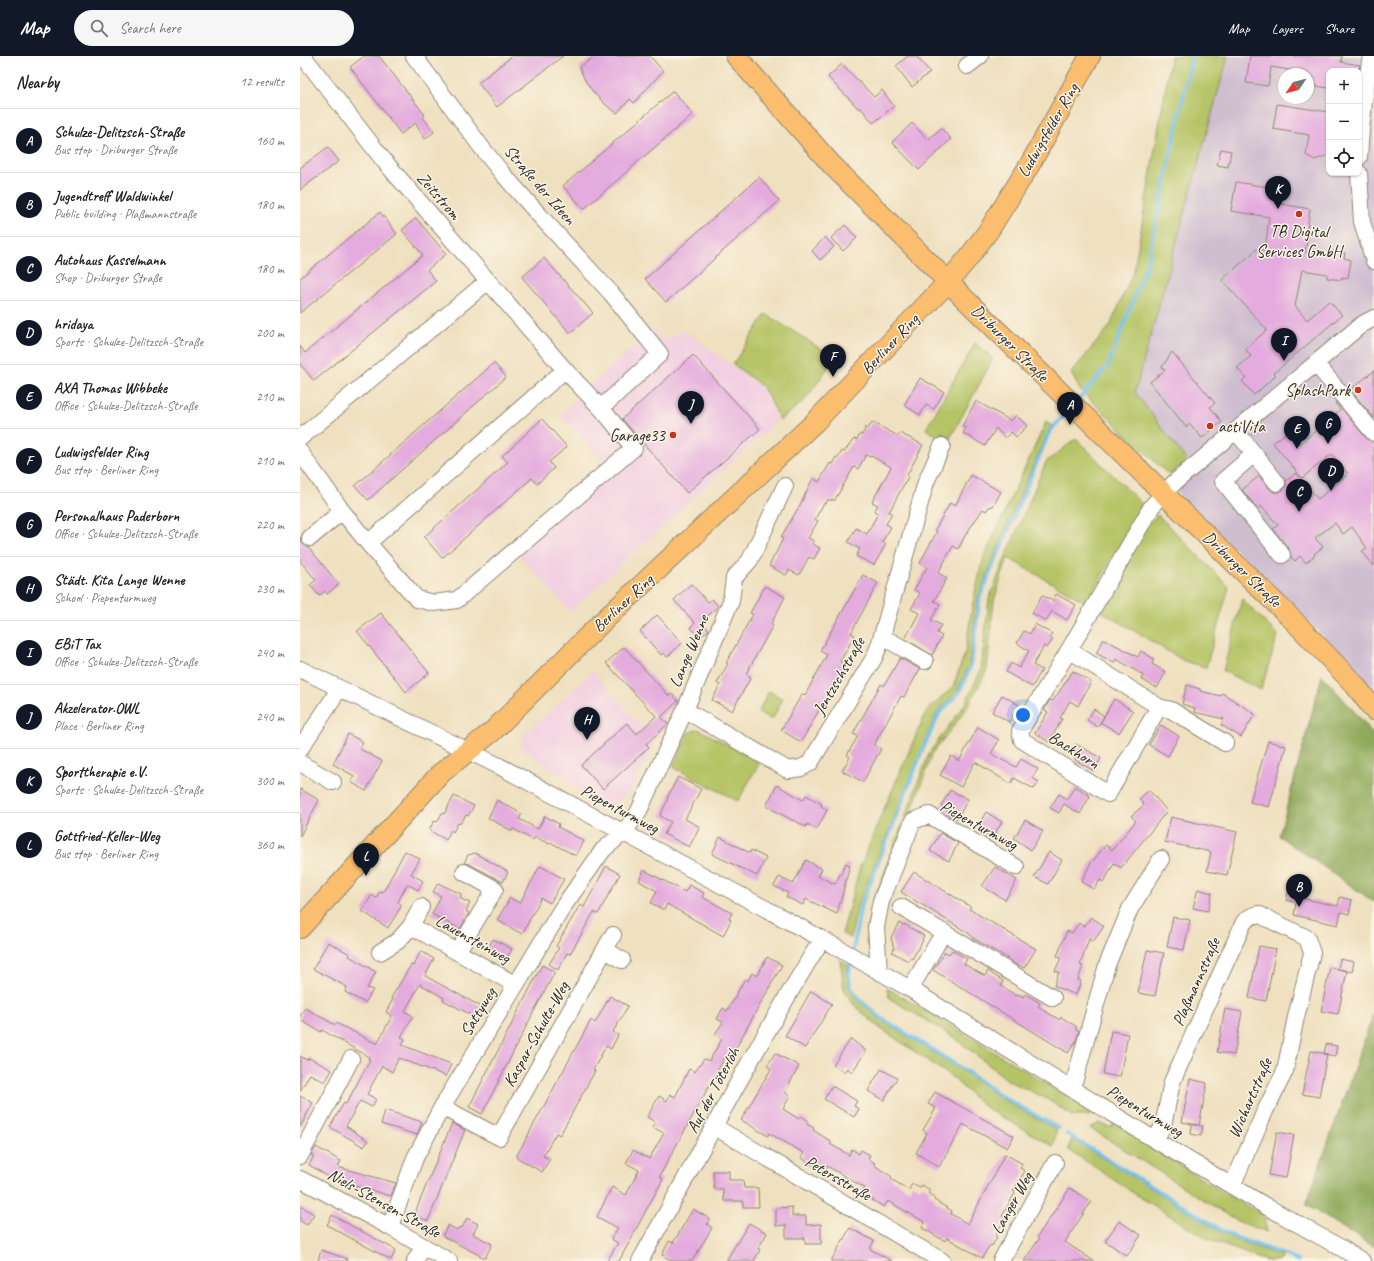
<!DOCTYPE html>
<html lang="en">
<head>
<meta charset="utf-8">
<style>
	body { margin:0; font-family:Caveat,sans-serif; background:#f6f6f6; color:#222 }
	.controls { position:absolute; right:12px; top:12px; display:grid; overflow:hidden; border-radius:8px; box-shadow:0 1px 3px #0004 }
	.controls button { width:36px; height:36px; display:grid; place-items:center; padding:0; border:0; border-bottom:1px solid #e0e0e0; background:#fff; color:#222; font:20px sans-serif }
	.compass { position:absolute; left:978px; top:12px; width:36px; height:36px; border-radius:50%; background:#fff; box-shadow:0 1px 3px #0004; rotate:235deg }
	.you { position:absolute; left:723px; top:659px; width:14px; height:14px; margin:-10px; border:3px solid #fff; border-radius:50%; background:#1a73e8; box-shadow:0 0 0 6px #1a73e833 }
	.badge { display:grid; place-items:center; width:26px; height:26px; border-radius:50%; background:#111827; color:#fff; font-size:13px; font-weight:700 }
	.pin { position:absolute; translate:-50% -33px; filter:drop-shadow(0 1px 2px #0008) }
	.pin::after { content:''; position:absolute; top:21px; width:14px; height:12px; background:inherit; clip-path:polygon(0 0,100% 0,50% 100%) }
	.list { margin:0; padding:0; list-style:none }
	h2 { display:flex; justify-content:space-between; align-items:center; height:52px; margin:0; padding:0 16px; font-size:17px }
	h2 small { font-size:13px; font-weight:400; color:#767676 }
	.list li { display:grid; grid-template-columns:26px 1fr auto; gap:12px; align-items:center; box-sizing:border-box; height:64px; padding:0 16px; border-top:1px solid #e0e0e0 }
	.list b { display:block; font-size:15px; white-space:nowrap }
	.list p { margin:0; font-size:13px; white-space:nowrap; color:#767676 }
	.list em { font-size:13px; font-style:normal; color:#767676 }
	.icon { flex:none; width:22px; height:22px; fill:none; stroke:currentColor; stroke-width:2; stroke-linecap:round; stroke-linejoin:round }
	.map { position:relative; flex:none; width:1074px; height:1205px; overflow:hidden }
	header { display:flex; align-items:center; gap:24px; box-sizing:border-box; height:56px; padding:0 20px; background:#111827; color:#fff }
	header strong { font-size:19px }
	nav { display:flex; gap:22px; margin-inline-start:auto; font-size:14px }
	.search { width:280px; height:36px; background:#f6f6f6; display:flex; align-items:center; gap:10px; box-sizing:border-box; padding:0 14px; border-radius:22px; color:#767676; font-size:15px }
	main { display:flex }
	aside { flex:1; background:#fff }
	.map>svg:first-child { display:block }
	.built { fill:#f2cfe2 }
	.industrial { fill:#cfbdd0; fill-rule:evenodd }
	.green { fill:#b5c466; stroke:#707848 }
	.forest { fill:#90aa5b; stroke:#5e6a43 }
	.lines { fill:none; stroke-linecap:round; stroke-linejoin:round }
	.stream { stroke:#72c2ed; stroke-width:3.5 }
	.building { fill:#e4acde }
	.minor-casing { stroke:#8d8675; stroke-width:18 }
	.major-casing { stroke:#8d8675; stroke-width:22 }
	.minor { stroke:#fff; stroke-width:16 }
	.major { stroke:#fabe6e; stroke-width:20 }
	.poi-dot { fill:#c8321e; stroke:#fcf5e5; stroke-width:1.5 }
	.labels { text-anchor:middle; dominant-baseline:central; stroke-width:3; stroke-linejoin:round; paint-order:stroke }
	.street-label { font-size:17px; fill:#2b2b2b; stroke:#fcf5e5 }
	.poi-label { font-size:17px; fill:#2b2b2b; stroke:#fcf5e5; text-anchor:end }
</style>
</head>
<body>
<header>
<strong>Map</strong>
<div class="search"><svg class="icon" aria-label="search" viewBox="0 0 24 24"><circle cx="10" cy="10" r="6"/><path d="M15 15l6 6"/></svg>Search here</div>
<nav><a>Map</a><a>Layers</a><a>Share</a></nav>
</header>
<main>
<aside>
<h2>Nearby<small>12 results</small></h2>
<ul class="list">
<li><span class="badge">A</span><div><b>Schulze-Delitzsch-Straße</b><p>Bus stop · Driburger Straße</p></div><em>160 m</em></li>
<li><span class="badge">B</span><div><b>Jugendtreff Waldwinkel</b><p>Public building · Plaßmannstraße</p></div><em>180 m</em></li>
<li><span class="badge">C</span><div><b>Autohaus Kasselmann</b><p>Shop · Driburger Straße</p></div><em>180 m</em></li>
<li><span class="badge">D</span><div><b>hridaya</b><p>Sports · Schulze-Delitzsch-Straße</p></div><em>200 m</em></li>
<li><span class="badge">E</span><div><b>AXA Thomas Wibbeke</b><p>Office · Schulze-Delitzsch-Straße</p></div><em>210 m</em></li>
<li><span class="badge">F</span><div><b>Ludwigsfelder Ring</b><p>Bus stop · Berliner Ring</p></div><em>210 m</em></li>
<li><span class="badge">G</span><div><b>Personalhaus Paderborn</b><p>Office · Schulze-Delitzsch-Straße</p></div><em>220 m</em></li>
<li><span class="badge">H</span><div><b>Städt. Kita Lange Wenne</b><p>School · Piepenturmweg</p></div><em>230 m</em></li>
<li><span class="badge">I</span><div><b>EBiT Tax</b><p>Office · Schulze-Delitzsch-Straße</p></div><em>240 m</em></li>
<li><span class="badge">J</span><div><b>Akzelerator.OWL</b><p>Place · Berliner Ring</p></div><em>240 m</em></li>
<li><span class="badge">K</span><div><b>Sporttherapie e.V.</b><p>Sports · Schulze-Delitzsch-Straße</p></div><em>300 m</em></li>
<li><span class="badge">L</span><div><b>Gottfried-Keller-Weg</b><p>Bus stop · Berliner Ring</p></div><em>360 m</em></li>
</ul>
</aside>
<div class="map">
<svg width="1074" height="1205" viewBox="0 0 1074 1205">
	<rect width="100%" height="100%" fill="#fcf5e5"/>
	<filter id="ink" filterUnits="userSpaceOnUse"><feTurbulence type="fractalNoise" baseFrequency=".025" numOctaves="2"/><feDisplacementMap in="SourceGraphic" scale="8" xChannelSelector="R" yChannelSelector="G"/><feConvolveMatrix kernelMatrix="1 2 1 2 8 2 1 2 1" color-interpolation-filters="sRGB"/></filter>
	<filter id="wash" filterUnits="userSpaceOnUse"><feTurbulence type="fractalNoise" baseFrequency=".012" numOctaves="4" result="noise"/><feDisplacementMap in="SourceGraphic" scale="16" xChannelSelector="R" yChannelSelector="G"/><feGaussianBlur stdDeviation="0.9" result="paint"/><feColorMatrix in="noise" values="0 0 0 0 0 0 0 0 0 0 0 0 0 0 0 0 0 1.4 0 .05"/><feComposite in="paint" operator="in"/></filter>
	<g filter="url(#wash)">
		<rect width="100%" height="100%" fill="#efe0bf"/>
		<path class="built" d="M352,273L363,285L385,275L462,332L478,364L270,555L211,490L305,408L260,359Z
			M293,615L355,687L329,736L305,752L220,691L222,681Z"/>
		<path class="industrial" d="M928,0H1074V643L1024,581L865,424L887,406L835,336ZM1029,15H1059V117H1029ZM984,18H1008V42H984Z"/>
		<path class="green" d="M871,0H928L835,336L887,405L869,419L780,334L771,317L810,270L834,214Z
			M466,258L535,302L505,344L480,364L463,331L433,308Z
			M675,287L693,303L648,386L626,373Z
			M746,366L752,370L749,374L711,460L678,541L669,609L657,635L637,657L557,852L551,882L542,878L560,811L581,760L627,654L653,631L665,597L674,540L684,501Z
			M776,383L842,448L787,547L708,502L694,544L687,614L667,652L632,698L570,872L569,890L566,888L568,871L574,844L629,697L665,648L681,614L689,543L705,503L746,406Z
			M858,459L929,531L906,611L884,605L798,553L848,467Z
			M942,543L978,579L961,634L923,615Z
			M469,635L483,643L472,664L458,656Z
			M398,673L460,706L438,745L373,711L388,677Z
			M540,904L548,909L547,919L549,931L559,945L583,965L662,1014L699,1041L757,1074L753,1090L686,1052L648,1018L577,970L553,948L544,933Z
			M587,932L793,1055L789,1060H772L747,1043L709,1025L655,982L589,942Z
			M800,1067L810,1072L814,1067L927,1139L963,1159L967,1176L937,1165L790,1072Z
			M772,1083L930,1181L983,1201L978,1205H966L908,1183L835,1138L775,1098L768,1093Z"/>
		<path class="forest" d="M1022,619L1068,671L1074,681V846L979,780Z
			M1074,956V1191L1006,1149Z"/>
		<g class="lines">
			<path class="stream" d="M777,345L808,310L847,208L892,0
				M553,895L560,853L623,693L639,658L659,637L671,610L680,541L750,375L769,354
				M551,904L549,919L551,931L560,944L583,963L663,1013L700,1039L758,1072
				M767,1078L930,1179L985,1199L998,1205"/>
		</g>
		<g id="blocks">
			<path class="building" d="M64,0H79L125,59L123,61L134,76L125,83L115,67L101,78L50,11Z
				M212,0H263L197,51L178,27Z
				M296,0H350L363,15L334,47L330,43L317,57L306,49L295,38L286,26L279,11Z
				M608,0H616L630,16L612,31L596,10Z
				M950,0H1042L1041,6L1060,9L1059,15H1029V32L1008,29V18H1001V16L971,11L968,30L946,27Z
				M542,8L574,41L582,34L594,50L573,67L561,52L559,53L528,21Z
				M373,35L393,58L284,153L263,130Z
				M977,48L1029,56V99L1015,104L1006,99L1009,79L973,73Z
				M612,67L628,84L641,72L651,83L619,114L592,86Z
				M28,91L39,105L0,134V112Z
				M921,93L931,95L928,111L917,109Z
				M459,121L479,145L366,246L345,223Z
				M936,126L974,132V136L978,137L976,147L1010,153L1007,173L1009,174L1005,196L1031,200L1032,195L1045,197L1044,202L1051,204L1048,222L1042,221V224L1027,222V218L1002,214L995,250L1007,264L1029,245L1042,259L974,317L976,319L954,339L942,325L946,322L937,312L951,300L945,293L967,274L922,224L957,193L965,194L969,161L931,155Z
				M80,156L97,178L0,257V222Z
				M116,162L146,198L127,214L136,225L14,325L0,308V290L5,297L123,199L102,174Z
				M545,169L557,182L543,195L531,182Z
				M525,181L534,191L520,204L512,195Z
				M244,202L293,257L270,277L222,221Z
				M872,296L915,347L910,351L922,366L902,382L890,368L886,371L850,326L865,314L862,311Z
				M393,299L460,373L387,437L322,363Z
				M194,307L206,321L68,444L55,430Z
				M1074,315V362L1050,334Z
				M620,322L644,336L634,353L626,349L620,359L604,349Z
				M676,345L711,365L716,359L727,370L716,381L711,376L705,382L696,372L685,390L663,377L666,372L662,370Z
				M1036,346L1067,383L1074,386V510L1062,495L1067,492L1052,471L1043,478L1035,467L1015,482L1023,491L1014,498L1015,499L1006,507L1000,500L995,505L991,501L989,493L973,473L978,469L961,450L958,453L942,434L959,420L970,433L974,436H979L983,434L986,430V425L996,417L1018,443L1048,418L1032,398L1002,422L973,387L988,375L1000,388L1040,354L1035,347Z
				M242,363L267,391L249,406L254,412L237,428L232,422L142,502L124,481L208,406L202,400Z
				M572,366L598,380L600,377L623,389L607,419L608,421L589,456L592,457L586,468L591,471L582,486L586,488L574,509L556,500L560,493L548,486L556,472L567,478L578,457L574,455L578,449L572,446L591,411L571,400L570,401L566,399L558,413L554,411L534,445L532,443L531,445L528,443L526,448L524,447L515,463L518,465L508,482L514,485L512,488L520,492L514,503L509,501L499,519L489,514L486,519L469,510L483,483L481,481L500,449L513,422L519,426L530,407L532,408L536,401L538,402L542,395L544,396L554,383L557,384L560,378L562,379L566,371L568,373Z
				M671,419L701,436L693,450L689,451L686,455L683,453L666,478L658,493L653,490L638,517L647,522L634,545L640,548L631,564L641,569L637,577L642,580L632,599L605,583L619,557L611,553L620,537L614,534L627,511L620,507L637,475L635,474L650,447L655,450Z
				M0,481L3,488L8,491L39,528L27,538L25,535L19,540L10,529L16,524L0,505Z
				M563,519L578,527L551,577L555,579L540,606L548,610L525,651L522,649L501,686L481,674L502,638L505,639L527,599L520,595Z
				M391,528L408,546L412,543L418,550L402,566L409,574L400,581L390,571L395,567L374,544Z
				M465,530L485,541L471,568L473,569L446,618L451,621L432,655L412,644L420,629L417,627L428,608L426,607L453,558L450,557Z
				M756,538L776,549L767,564L752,555L746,565L732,557L742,539L753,545Z
				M81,557L129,617L106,636L57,575Z
				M357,559L382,587L367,601L364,597L361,599L340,575Z
				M735,568L752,578L750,581L753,583L747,592L744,590L733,609L742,614L732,631L706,616L711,607L719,612L729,595L717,587L724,575L730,578Z
				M804,583L838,601L841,595L854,603L852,608L866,616L857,632L841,623L843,619L816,603L814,607L796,597Z
				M324,591L369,640L372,638L378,645L361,661L368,668L346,688L349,691L303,733L281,709L327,667L337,678L356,660L306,607Z
				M600,602L620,613L604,641L601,640L574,689L581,693L563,726L542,715L550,701L547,699L558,680L553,678L581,628L584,630Z
				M773,615L791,626L778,650L770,645L760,662L762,663L749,686L735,677L748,656L744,654L750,644L753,645Z
				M887,629L900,633V635L921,640L922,637L955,658L941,681L921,669L924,663L894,656L895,652L882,648Z
				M702,639L719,649L709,666L692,656Z
				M814,643L833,655L819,677L800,666L798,671L787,664L794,653L804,660L801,666Z
				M861,669L879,680L868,700L849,689Z
				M678,671L699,684L691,698L716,711L721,703L738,713L732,722L739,726L734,733L714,722L711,728L675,706L661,731L640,719L651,700L659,705Z
				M48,678L63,686L60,693L82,705L66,735L51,726L54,720L33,708Z
				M968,685L986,690L969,751L950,746Z
				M776,688L801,702L794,715L775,704L777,700L771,697Z
				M378,721L401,733L385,763L400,771L389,791L364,778L371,766L360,760L368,743L367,742Z
				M477,729L503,744L506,739L522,748L521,750L527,754L517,773L507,768L506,771L494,764V765L466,750Z
				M775,730L790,740L780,758L764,748L759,757L750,752L759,738L767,743Z
				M0,733L19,744L0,780Z
				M650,734L668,743L657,763L647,758L648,755L641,750Z
				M849,734L867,755L821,812L814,807L804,826L800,824L794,833L781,826L791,807L806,789L812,794L836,765L831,760L844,749L839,743Z
				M154,740L174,750L168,760L166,759L160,768L158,767L153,776L151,774L146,784L129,774L134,765L137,766L142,757L144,758Z
				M197,744L222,758L219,763L238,773L245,760L259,768L258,771L284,785L276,800L250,786L249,788L235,781L233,784L213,773L212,775L188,762Z
				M686,756L702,766L692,782L677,772Z
				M871,761L937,776L927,819L907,815L911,796L865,786Z
				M725,764L743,775L731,794L714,782Z
				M640,777L658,787L649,805L630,795Z
				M420,781L450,797L451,794L466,802L457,820L412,798Z
				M105,795L120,803L111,818L123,825L118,834L107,828L98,846L102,849L88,872L62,855L72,839L76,842L80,835L83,836Z
				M749,796L762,804L748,828L734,821Z
				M175,797L208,816L203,826L169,808L164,807L168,799Z
				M506,804L522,813L518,820L535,828L546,807L550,809L537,858L506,843L503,849L486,841L488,837L474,830L479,821L493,828Z
				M240,810L264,823L250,847L241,842L222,878L197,864L210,842L220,847Z
				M306,810L320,818L298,858L294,856L270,898L267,897L258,914L249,908L259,892L256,890L280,849L284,851Z
				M695,811L717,824L705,844L682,830Z
				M344,814L385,836L389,829L404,837L402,841L432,857L429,863L431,864L423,880L367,848L364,854L351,847L357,835L339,825Z
				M614,816L671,851L669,853L736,893L724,912L719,909L718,910L706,902H707L673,882V881L668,877L601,836Z
				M138,827L161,838V843L170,847L166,855L169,857L160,873L132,858L141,840L133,836Z
				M990,831L1003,834L1001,842L1038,850L1040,841L1052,844L1049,858L1041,856L1038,869L994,859L996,847L986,844Z
				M898,833L912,837L908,855L893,852Z
				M791,861L804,870L793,886L789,883L780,909L783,910L778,924L781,925L776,939L754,930L759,916L755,915L761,902L757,900L767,875L772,877L779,867L784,871Z
				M873,861L890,864L884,894L867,891Z
				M600,867L603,869L604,868L624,880L622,883L623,884L612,903L610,902L608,905L592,896L594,893L591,881Z
				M193,883L212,893L206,904L187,894Z
				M28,886L50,898L49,900L76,916L67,932L73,934L65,947L45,936L47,931L13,913Z
				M959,890L976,893L966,945L949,942Z
				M652,894L667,903L664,908L681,918L685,920L688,915L703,925L701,930L717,940L718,938L723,941L725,938L740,947L738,950L743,954L760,964L761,961L777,971L775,973L779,975L776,985L768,997L633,914L645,896L649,898Z
				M847,894L864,897L855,940L838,937Z
				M121,895L134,903L125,920L182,951L177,962L143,944L144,942L120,928L105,955L113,960L101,981L105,983L102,989L151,1008L146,1020L99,1002L92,1016L82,1010L67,1038L76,1043L72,1051L60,1045L46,1070L68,1085L64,1091L30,1071L44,1047L46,1048L70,1004L68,1003L69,1001L22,974L21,976L0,964V960L5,952L35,969L36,967L77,988L92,960L86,956L93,943L91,942L111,909L113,910Z
				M467,901L482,909L429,1004L425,1001L359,1121L363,1123L319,1205H307L318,1187L311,1183L318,1172L297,1161L312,1131L326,1139L339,1114L326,1107L333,1094L349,1103L364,1077L352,1071L355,1066L347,1061L359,1040L367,1045L370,1038L375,1041L389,1013L395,1016L404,1003L409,1005L422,983L415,978L423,966L417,963L423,952L427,955L445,923L448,925L452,917L457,920Z
				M1040,903L1054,906L1052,916L1038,913Z
				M242,909L255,916L233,957L182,1058L169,1051Z
				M1030,911L1047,915L1038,958L1021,955Z
				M511,935L532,948L505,992L485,980Z
				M310,940L328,950L313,976L318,979L311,993L306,990L293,1014L295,1015L260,1079L256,1077L243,1100L250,1103L242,1116L216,1101L291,964L295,967Z
				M925,953L942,956L934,999L917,996Z
				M811,975L828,978L820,1021L803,1018Z
				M551,983L566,995L552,1016L547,1012L544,1016L533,1009Z
				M1026,988L1037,990L1035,1000L1024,998Z
				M1011,995L1027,998L1019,1041L1002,1038Z
				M475,997L499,1010L485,1036L490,1040L483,1053L499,1063L501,1060L509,1065L507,1068L514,1072L513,1074L532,1086L530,1088L549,1099L552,1093L559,1098L561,1094L570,1099L568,1103L575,1107L574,1109L592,1121L591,1123L609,1134L612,1128L620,1132L622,1129L630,1134L628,1137L635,1142L634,1144L652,1155L651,1158L668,1168L705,1098L723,1108L720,1112L725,1115L713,1135L715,1137L702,1160L705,1162L695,1180L697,1181L692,1190L690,1189L682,1202L647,1182L645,1185L622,1172L625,1166L607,1156L588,1145L584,1151L561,1137L565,1132L527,1110L524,1116L501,1102L504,1097L469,1077L468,1080L441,1064L471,1013L467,1010Z
				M0,1000L7,1004L9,1002L32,1014L25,1026L10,1018L0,1035Z
				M581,1013L597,1022L584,1044L568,1035Z
				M890,1023L907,1027L899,1070H903L901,1080L891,1078L892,1069H898L882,1066Z
				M532,1030L557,1045L554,1050L559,1053L554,1061L524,1043Z
				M635,1036L714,1080L707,1092L663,1068L639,1111L616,1097L627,1077L623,1074L636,1052L628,1048Z
				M0,1040L13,1047L0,1071Z
				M85,1054L122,1066L117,1079L81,1068Z
				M152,1067L165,1074L128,1165L114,1159Z
				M977,1076L994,1079L986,1122L969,1119Z
				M16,1091L41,1105L38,1111L96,1127L91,1140L34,1124L9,1109L14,1100L11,1099Z
				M413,1115H429V1124H443L444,1132H458L459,1151H443V1145H424L423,1133H414Z
				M770,1132L791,1146L765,1186L794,1205H724L739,1183L737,1181Z
				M0,1150L14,1158L7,1169L0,1165Z
				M492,1151V1160H506V1169L521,1168V1188H505V1182H486V1169L476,1170V1152Z
				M393,1153L410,1163L407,1168L412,1172L392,1205H373L362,1199L369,1185L373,1187Z
				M32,1159L96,1194L91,1204L27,1169Z
				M167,1162L178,1168L173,1178L192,1188L185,1202L142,1180L148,1169L157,1174L159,1171L162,1172Z
				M819,1165L841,1179L827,1200L805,1185Z
				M449,1167L467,1177L458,1193L460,1194L454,1205H426Z
				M550,1172L574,1185L570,1193L592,1205H531Z
				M21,1194L47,1203V1205H18Z"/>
		</g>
	</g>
	<g filter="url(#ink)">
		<use href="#blocks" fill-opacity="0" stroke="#8d8675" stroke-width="1"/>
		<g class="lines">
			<defs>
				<path id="minor" d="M114,0L182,92L202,117L240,160L311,237L360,298L301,352
					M667,10L680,0
					M1059,101C1061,67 1065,33 1071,0
					M1059,117L1062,166L1074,205
					M1016,308L1074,377
					M936,375L977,427
					M0,382L188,225
					M0,396L42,455L68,487L117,543L134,547L157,544L334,392L301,352L265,314L85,106L3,0
					M954,398L923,425L982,499
					M10,482L42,455
					M68,487L258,320
					M581,583L590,585L625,605
					M769,594L859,651L808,738L722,684L720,675L769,594L852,450L875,426L1061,269L1074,262
					M0,613L199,710L522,883L610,933L855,1084L969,1152L1043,1193L1062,1205
					M859,651L871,654L925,687
					M385,654L488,714L501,712L510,707L574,602L579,590L626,426L642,390
					M0,693L33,643L38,632
					M0,707L33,726
					M601,851L753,942
					M111,870L121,851
					M305,894L322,904
					M80,896L98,885L111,870L216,929
					M157,896L195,833L164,816
					M579,916L576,871L581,845L613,765L629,759L716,811
					M610,933L644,876
					M770,1031L775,1023L807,909L830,853L861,803
					M142,1051L199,1081L313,879
					M415,1071L642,1205
					M855,1084L863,1070L872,1026L944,866L950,861L958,858L1007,882L1012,897L996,961L985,1015L965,1055L932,1130
					M0,1100L51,1003
					M0,1123L90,1171L149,1205
					M90,1171L115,1102L142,1051L263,851L303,794L324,776L338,757L385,654L431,545L434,522L450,504L485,430
					M115,1205L123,1191
					M340,1205C400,1097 457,988 522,883
					M701,1205L755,1107"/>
				<path id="major" d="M436,0L531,108L673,251L993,564L1055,629L1074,654
					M0,872L141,717L194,674L298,570L515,366L648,226L669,201L689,174L729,110L790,0"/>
			</defs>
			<use href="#minor" class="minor-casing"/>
			<use href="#major" class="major-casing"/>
			<use href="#minor" class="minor"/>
			<use href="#major" class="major"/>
		</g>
	</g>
	<g class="poi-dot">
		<circle cx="999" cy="158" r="4"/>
		<circle cx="1058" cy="334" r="4"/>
		<circle cx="910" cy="370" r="4"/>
		<circle cx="373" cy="379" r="4"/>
	</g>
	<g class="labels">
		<g class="street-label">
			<text transform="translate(748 74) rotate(-60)">Ludwigsfelder Ring</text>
			<text transform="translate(240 129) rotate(49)">Straße der Ideen</text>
			<text transform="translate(139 140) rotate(49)">Zeitstrom</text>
			<text transform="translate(710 287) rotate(45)">Driburger Straße</text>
			<text transform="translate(590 288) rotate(-47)">Berliner Ring</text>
			<text transform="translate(942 513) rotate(44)">Driburger Straße</text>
			<text transform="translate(323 547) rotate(-43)">Berliner Ring</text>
			<text transform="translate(389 595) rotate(-67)">Lange Wenne</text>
			<text transform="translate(539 620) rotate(-60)">Jentzschstraße</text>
			<text transform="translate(774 694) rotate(32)">Backhorn</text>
			<text transform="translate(320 753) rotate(28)">Piepenturmweg</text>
			<text transform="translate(679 769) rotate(29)">Piepenturmweg</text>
			<text transform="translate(173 883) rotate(29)">Lauensteinweg</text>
			<text transform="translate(896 926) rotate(-66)">Plaßmannstraße</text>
			<text transform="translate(178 956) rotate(-59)">Sattyweg</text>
			<text transform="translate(236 978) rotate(-61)">Kaspar-Schulte-Weg</text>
			<text transform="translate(413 1034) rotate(-62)">Auf der Töterlöh</text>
			<text transform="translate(950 1042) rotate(-66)">Wichartstraße</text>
			<text transform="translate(845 1055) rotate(31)">Piepenturmweg</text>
			<text transform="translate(538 1122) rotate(30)">Petersstraße</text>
			<text transform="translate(84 1147) rotate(29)">Niels-Stensen-Straße</text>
			<text transform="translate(712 1147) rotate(-61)">Langer Weg</text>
		</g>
		<g class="poi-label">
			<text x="999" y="175" text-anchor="middle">TB Digital<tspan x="999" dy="20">Services GmbH</tspan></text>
			<text x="1050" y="334">SplashPark</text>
			<text x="918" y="370" text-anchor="start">actiVita</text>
			<text x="365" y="379">Garage33</text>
		</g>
	</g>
</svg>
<div class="controls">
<button>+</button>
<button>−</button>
<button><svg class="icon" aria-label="locate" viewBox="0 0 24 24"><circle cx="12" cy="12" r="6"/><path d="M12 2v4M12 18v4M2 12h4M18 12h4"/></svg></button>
</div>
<svg class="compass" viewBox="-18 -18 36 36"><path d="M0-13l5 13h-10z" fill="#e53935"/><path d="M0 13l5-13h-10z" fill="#767676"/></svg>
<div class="you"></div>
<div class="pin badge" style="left:770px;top:369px">A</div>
<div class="pin badge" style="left:999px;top:851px">B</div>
<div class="pin badge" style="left:999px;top:456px">C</div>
<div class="pin badge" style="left:1031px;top:435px">D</div>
<div class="pin badge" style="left:997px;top:393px">E</div>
<div class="pin badge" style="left:533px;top:321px">F</div>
<div class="pin badge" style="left:1028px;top:388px">G</div>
<div class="pin badge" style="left:287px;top:684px">H</div>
<div class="pin badge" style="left:984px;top:305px">I</div>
<div class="pin badge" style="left:391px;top:368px">J</div>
<div class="pin badge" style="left:978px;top:153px">K</div>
<div class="pin badge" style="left:66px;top:820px">L</div>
</div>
</main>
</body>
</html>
